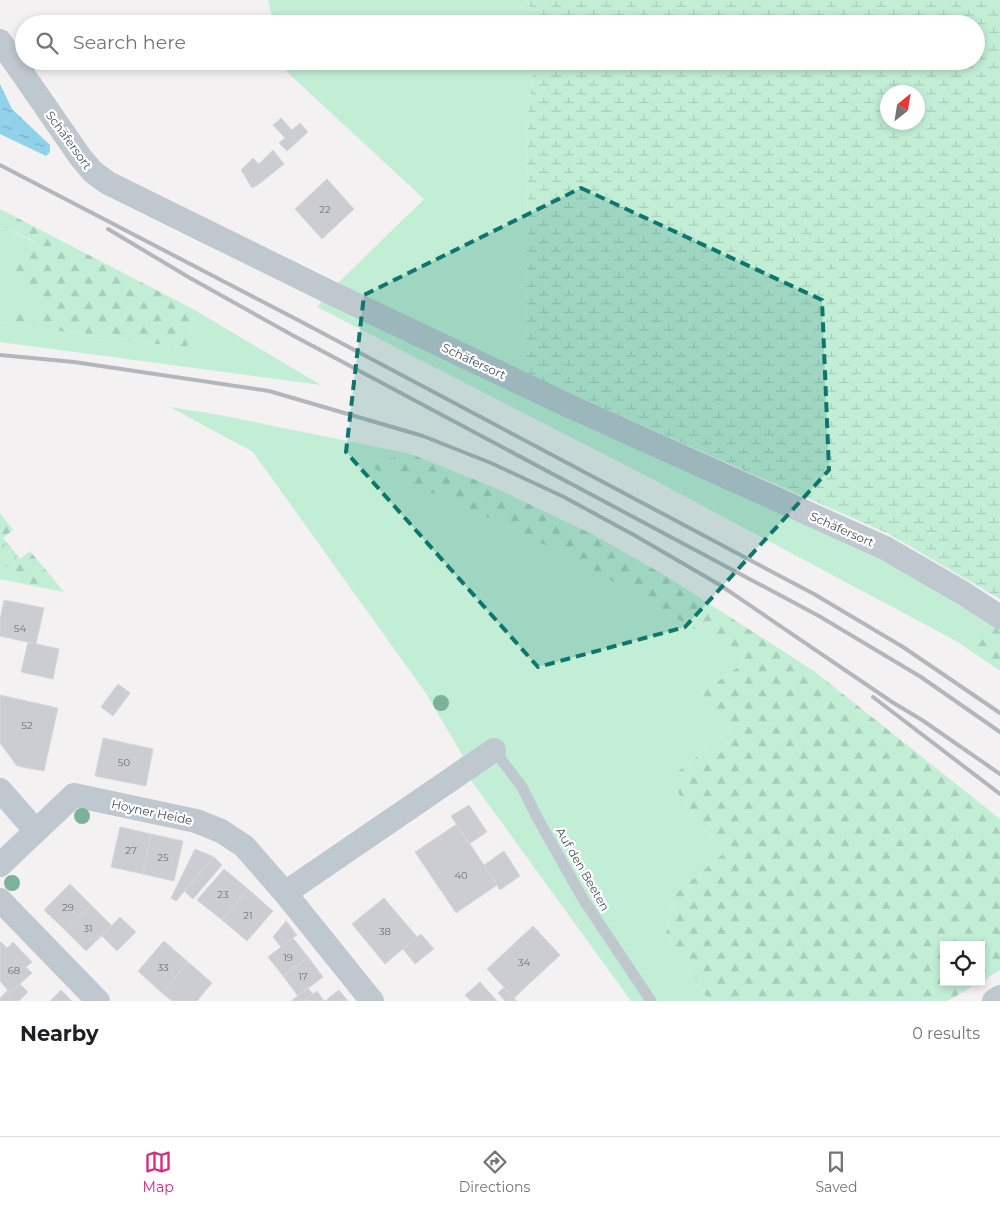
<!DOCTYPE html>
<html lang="en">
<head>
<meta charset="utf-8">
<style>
	body { margin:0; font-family:Montserrat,sans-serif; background:#f2f2f2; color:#202124 }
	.controls { position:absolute; right:15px; bottom:15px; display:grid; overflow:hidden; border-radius:0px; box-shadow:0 2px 8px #0003 }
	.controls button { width:45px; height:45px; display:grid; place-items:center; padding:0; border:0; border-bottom:1px solid #e0e0e0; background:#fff; color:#202124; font:25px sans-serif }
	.compass { position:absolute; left:880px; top:85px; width:45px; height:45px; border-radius:50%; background:#fff; box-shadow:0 2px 8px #0003; rotate:30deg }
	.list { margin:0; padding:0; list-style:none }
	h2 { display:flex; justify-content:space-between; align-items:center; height:65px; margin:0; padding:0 20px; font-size:21px }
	h2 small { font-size:16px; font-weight:400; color:#757577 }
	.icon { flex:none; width:28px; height:28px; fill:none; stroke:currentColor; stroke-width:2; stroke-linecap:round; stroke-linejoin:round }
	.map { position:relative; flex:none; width:1000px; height:1001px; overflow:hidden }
	.search { position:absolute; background:#fff; box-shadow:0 2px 8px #0003; left:15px; right:15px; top:15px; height:55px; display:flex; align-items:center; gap:12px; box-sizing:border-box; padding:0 18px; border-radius:28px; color:#757577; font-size:19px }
	.sheet { height:135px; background:#fff }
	nav { display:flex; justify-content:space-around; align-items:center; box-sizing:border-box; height:70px; border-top:1px solid #e0e0e0; background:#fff; font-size:14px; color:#757577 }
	nav a { display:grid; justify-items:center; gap:2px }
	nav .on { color:#db2777 }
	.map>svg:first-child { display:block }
	.green { fill:#c2eed6 }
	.forest { fill:url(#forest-firs) }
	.wetland { fill:url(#wetland-marsh); fill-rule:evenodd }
	.park { fill:url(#park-crowns) }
	.water { fill:url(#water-ripples) }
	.building { fill:#cbcdd3; stroke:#d5d7dc }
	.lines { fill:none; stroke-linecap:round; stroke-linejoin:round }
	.lane { stroke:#bfc7cf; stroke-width:11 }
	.street { stroke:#bfc7cf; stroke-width:24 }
	.rail { stroke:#b3b6bb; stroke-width:4 }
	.tree { fill:#7cb29a }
	.marked { fill:#0f766e; fill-opacity:0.2; stroke:#0f766e; stroke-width:4; stroke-dasharray:10 6; stroke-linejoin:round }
	.labels { text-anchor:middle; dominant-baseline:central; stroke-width:4.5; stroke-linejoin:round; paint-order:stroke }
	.number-label { font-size:10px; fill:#6a727b }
	.street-label { font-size:12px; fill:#49535e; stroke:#fff }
</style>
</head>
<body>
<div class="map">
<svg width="1000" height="1001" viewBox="0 0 1000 1001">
	<defs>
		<pattern id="forest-firs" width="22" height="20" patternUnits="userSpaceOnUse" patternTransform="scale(1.25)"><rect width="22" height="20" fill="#c2eed6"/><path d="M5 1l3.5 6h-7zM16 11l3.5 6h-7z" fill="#a8ceba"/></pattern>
		<pattern id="wetland-marsh" width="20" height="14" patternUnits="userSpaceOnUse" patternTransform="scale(1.25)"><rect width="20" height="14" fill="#c2eed6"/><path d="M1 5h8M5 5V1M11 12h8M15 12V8" fill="none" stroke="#a8ceba"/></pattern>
		<pattern id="park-crowns" width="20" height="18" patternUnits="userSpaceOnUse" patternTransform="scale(1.25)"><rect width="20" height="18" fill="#c2eed6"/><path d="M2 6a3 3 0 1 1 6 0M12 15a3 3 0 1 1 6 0" fill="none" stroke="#a8ceba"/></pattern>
		<pattern id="water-ripples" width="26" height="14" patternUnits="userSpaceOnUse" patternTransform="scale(1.25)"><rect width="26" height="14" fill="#91d2ea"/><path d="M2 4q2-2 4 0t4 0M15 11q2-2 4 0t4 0" fill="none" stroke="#78adc1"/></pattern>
	</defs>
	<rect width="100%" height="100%" fill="#f3f1f1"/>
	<path class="green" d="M268,0H525L540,20L539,24H274Z
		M284,61H535L528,113L526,374L334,287L424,199L287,72Z
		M0,225L34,242L47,314L0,311Z
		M325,298L879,555L994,620L958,642L658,482L317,307Z
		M193,309L321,385L0,342V323L187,348Z
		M170,407L220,415L411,454L362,464L460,504L576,560L744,658L738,667L702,693L730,731L668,779L723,854L675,894L666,935L709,1001H631L457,761L463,756L425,692L253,452Z
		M0,566L10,567L19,583L0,579Z"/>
	<path class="forest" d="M0,209L193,309L187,348L0,323V311L47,313L7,262L34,241L0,225Z
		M411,454L493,487L592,534L666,576L814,671L1000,819V970L981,982V945H944V982H980L948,1001H709L666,935L675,894L723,854L668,779L730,731L702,693L738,667L744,658L576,560L460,504L361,464Z
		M0,513L13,530L3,538L0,534Z
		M30,551L64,592L19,583L10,567Z
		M1000,617V671L958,642Z"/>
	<path class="wetland" d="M525,0H1000V599L889,534L526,374L528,113L535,61H976V24H539L540,20ZM888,92H918V122H888Z"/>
	<path class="park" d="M0,534L20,559L10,567L0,566Z"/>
	<path class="water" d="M0,84L12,109L50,145V152L46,156L0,134Z"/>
	<path class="building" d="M281,118L292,130L300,123L308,132L287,151L279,143L285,138L273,125Z
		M273,150L284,164L259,184L252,188L241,170L253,158L259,164Z
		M327,179L354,209L322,239L295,209Z
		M4,600L44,608L36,644L0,636V619Z
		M28,642L59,649L53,679L21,672Z
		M118,684L130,693L113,716L101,707Z
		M0,695L58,708L44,771L17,766L0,743Z
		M103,738L153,749L146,786L95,776Z
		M469,805L487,832L469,844L451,816Z
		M457,824L497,885L456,913L415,852Z
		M120,827L151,834L143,874L111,867Z
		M151,834L183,841L174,881L143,874Z
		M195,849L214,857L176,901L171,898Z
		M504,851L520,876L500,890L484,865Z
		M214,857L222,865L193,899L184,891Z
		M224,869L248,889L222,920L197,900Z
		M70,884L91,905L65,930L44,910Z
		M248,889L273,911L247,941L222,920Z
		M384,898L417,937L385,964L352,924Z
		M91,905L112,926L86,951L65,930Z
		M120,917L136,932L117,951L102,936Z
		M286,921L297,935L281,947L273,937Z
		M533,926L560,955L514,998L487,969Z
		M421,934L434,949L415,964L403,949Z
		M293,938L308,957L283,976L268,957Z
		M164,941L188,962L162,993L138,971Z
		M1,942L7,948L13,942L32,962L26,967L32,973L10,993L0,981V943Z
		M308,957L323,977L298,996L283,976Z
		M188,962L212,983L197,1001H172L162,993Z
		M480,982L497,1001H471L465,995Z
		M20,984L28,992L19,1001H0V998L8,990L10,993Z
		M504,987L514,998L517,1001H505L498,993Z
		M308,988L313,994L304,1001H291Z
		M61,990L72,1001H50Z
		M339,990L348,1001H324H325Z
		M317,991L324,1001H304L313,994Z"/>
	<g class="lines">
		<path class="lane" d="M494,750L522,787L538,819L583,899L651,1001"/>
		<path class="street" d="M0,41L81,158L93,172L108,183L323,289L567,405L885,548L963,593L1000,617
			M0,790L36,831
			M0,865L74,795L196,821L221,831L244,846L285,893L372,1001
			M285,893L494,750
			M0,900L98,1001
			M994,1001L1000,997"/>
		<path class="rail" d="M0,165L296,319L814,594L903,647L1000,713
			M108,229L190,278L294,336L819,616L921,677L1000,732
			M0,355L74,362L269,391L423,436L491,463L564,497L634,535L720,585L892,702L922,720L1000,774
			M873,697L1000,794"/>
	</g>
	<g class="tree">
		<circle cx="441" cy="703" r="8"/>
		<circle cx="82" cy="816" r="8"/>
		<circle cx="12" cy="883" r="8"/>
	</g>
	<path class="marked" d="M581,188L822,300L829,470L685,627L538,667L346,452L364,295Z"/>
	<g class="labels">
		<g class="number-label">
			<text x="325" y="209">22</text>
			<text x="20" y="628">54</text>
			<text x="27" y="725">52</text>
			<text x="124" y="762">50</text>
			<text x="131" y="850">27</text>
			<text x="163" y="857">25</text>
			<text x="461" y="875">40</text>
			<text x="223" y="894">23</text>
			<text x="68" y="907">29</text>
			<text x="248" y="915">21</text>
			<text x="88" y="928">31</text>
			<text x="385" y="931">38</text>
			<text x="288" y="957">19</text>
			<text x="524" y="962">34</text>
			<text x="163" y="967">33</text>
			<text x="14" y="970">68</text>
			<text x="303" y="976">17</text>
		</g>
		<g class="street-label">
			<text transform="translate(69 140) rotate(54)">Schäfersort</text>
			<text transform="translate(474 361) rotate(25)">Schäfersort</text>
			<text transform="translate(842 529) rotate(24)">Schäfersort</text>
			<text transform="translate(152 812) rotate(12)">Hoyner Heide</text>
			<text transform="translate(583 869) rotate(60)">Auf den Beeten</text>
		</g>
	</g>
</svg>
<div class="controls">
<button><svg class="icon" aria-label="locate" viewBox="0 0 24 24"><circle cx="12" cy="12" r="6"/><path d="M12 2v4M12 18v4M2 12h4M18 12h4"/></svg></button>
</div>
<svg class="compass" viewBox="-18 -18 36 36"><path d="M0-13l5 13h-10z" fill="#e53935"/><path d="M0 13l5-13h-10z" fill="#757577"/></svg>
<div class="search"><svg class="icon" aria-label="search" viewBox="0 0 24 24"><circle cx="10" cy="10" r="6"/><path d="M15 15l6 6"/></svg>Search here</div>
</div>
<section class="sheet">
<h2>Nearby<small>0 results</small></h2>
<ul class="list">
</ul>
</section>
<nav>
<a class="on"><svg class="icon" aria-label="map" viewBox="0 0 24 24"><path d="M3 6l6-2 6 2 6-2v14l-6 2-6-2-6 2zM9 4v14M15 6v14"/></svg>Map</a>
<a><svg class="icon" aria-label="directions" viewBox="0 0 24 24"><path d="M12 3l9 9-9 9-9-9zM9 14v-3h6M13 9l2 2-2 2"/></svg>Directions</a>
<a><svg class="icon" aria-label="saved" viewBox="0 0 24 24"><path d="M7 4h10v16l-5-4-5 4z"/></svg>Saved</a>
</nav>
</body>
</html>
